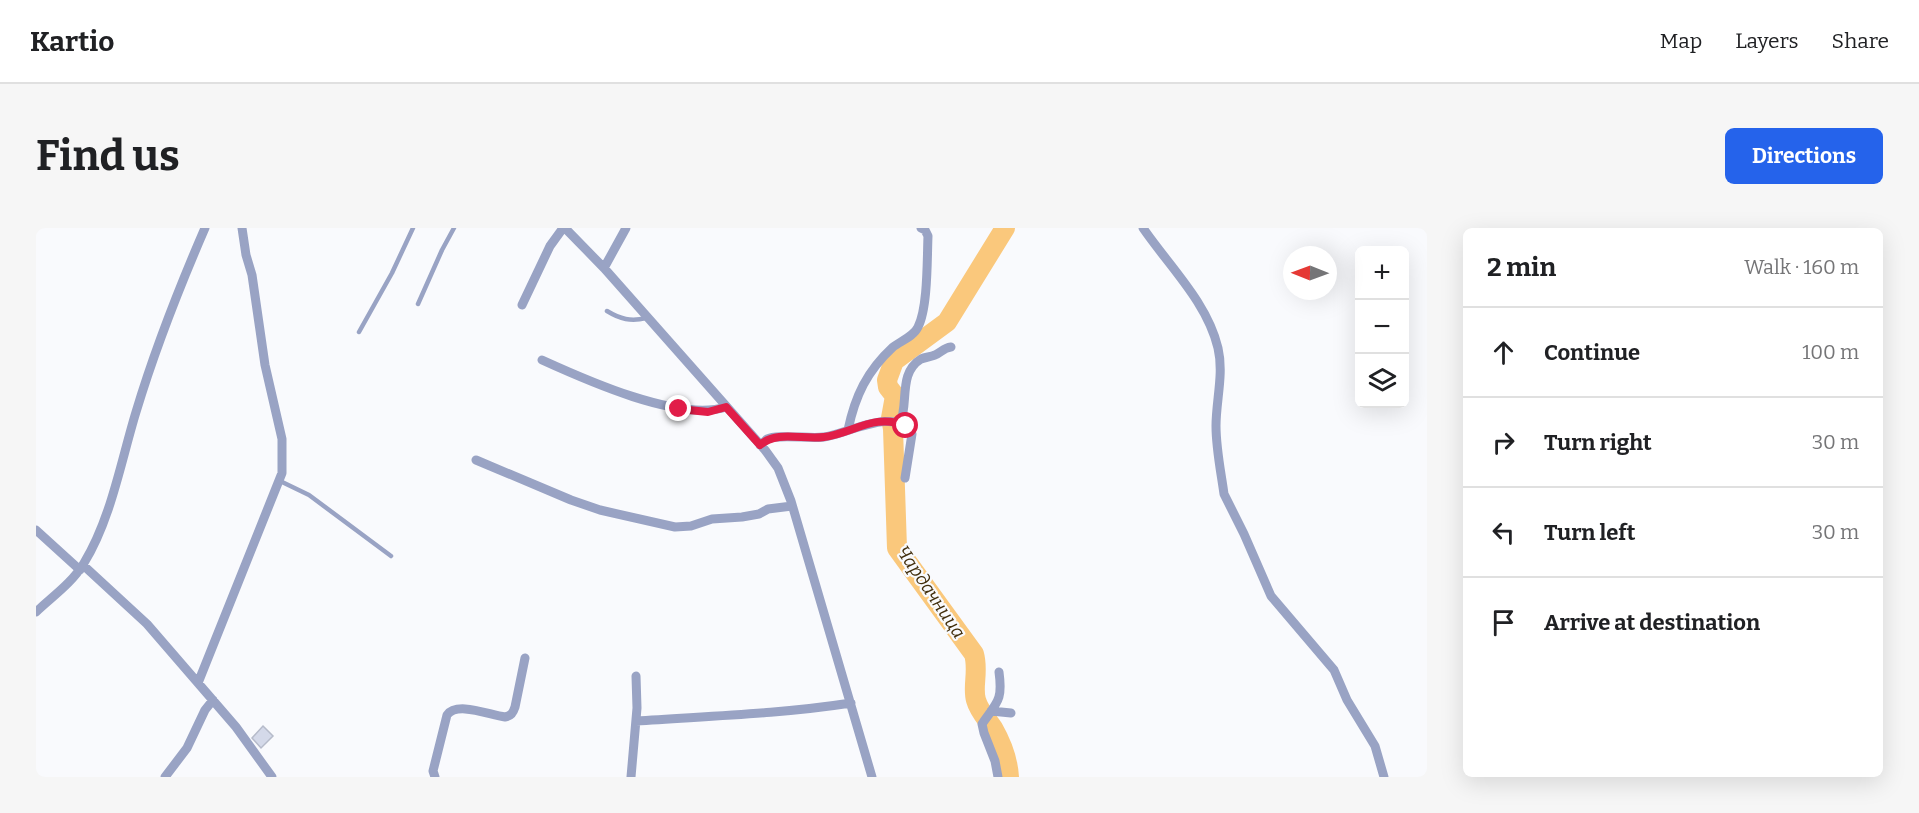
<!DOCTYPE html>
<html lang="en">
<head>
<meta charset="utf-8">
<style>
	body { margin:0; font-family:Bitter,serif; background:#f6f6f6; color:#202124 }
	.controls { position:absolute; right:18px; top:18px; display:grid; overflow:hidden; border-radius:9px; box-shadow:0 6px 24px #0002 }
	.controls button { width:54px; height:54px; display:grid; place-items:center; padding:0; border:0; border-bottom:2px solid #e0e0e0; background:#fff; color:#202124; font:30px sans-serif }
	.compass { position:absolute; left:1247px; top:18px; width:54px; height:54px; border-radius:50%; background:#fff; box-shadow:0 6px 24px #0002; rotate:271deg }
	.stop { position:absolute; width:18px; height:18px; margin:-14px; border:4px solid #e11d48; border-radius:50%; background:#fff }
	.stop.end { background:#e11d48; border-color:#fff; box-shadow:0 2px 6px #0008 }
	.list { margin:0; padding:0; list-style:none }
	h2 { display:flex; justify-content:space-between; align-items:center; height:78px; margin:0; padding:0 24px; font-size:26px }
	h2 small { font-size:20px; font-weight:400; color:#757577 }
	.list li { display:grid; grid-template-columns:39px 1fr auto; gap:18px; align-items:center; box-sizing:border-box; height:90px; padding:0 24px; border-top:2px solid #e0e0e0 }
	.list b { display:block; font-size:22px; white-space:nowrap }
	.list em { font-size:20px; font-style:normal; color:#757577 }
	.icon { flex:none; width:33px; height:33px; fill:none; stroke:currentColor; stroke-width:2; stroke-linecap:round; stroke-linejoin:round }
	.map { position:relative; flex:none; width:1391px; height:549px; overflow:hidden; border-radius:9px }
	header { display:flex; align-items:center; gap:36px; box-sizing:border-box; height:84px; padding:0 30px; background:#fff; border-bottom:2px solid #e0e0e0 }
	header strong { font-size:28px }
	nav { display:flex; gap:33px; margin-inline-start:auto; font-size:21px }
	.intro { display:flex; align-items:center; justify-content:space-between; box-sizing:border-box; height:144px; padding:0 36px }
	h1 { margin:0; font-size:42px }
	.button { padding:15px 27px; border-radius:9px; background:#2563eb; color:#fff; font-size:21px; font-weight:700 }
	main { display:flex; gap:36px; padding:0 36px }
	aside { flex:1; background:#fff; border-radius:9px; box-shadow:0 6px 24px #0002 }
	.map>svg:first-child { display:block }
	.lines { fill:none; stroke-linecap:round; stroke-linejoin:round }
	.river { stroke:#fac87c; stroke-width:20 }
	.building { fill:#d4d9e9; stroke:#b6bbca; stroke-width:1.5 }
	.service { stroke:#99a3c4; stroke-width:4.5 }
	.minor { stroke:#99a3c4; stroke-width:9 }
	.route { stroke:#e11d48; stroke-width:8 }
	.labels { text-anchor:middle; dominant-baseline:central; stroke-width:4.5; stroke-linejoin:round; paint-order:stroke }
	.water-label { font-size:18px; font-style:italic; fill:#422e0c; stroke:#f9fafd }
</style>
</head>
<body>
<header>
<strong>Kartio</strong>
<nav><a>Map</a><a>Layers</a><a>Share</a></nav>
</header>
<div class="intro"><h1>Find us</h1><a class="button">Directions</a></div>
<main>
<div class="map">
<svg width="1391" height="549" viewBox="0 0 1391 549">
	<rect width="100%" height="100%" fill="#f9fafd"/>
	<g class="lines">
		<path class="river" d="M969,0L911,94L858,133L851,152L852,159L859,168L855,190L857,201L861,320L938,426C943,443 936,459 940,472C943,483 951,491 957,500C965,514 972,533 973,549"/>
	</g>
	<path class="building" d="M227,498L237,508L225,520L216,510Z"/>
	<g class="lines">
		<path class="service" d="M382,76L406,22L418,0
			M571,83C584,91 595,94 610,90
			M323,104L356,45L377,0
			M244,253L273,267L355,328"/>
		<path class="minor" d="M529,0L568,40L729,222L742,240L755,273L836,549
			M1107,0C1133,38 1171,74 1182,120C1188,146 1180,172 1180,198C1180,221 1185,244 1188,266L1208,306L1235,368L1298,442L1311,472L1339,518L1348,549
			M568,40L590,0
			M486,77L514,18L527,0
			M506,132C550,152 643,194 690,179
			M864,196C873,175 862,145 885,131C890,129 894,129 899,127C905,125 907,120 915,119
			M812,202C819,168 831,143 857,119C865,113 878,108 882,99C892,80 891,31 892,8L889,2L885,0
			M724,217C725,217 731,211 731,211C741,206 775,211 788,209C809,207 861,177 876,206L869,250
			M440,232L535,272L564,282L639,299L655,298L676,291L706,289L723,286L732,281L756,278
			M0,302L44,342
			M47,337L111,396L200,499L236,549
			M0,384C17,368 36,355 48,335C75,291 85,233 100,184C119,121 143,60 169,0
			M162,455L246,245V211L229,137L216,47L210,27L206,0
			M955,483L975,485
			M600,493C672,488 744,486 815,475
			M129,549L151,520L169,482L177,472
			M399,549L397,543L411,487C421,473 453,487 469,489C475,488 477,485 479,479L489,430
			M595,549L601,480L600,448
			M962,549L959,533L948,505L946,496C961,474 967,473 963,444"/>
	</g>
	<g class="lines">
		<path class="route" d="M643,181L672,184L690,179L724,217C741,202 767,212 788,209C816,206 839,184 870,198"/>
	</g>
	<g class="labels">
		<g class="water-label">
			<text transform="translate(895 364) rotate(56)">Чардачница</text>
		</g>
	</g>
</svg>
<div class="controls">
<button>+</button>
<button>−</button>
<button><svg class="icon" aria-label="layers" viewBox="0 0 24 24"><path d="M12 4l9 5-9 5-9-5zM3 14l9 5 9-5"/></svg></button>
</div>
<svg class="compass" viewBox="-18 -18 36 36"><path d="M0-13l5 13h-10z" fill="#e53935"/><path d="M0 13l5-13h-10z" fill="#757577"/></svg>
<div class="stop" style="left:870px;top:198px"></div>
<div class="stop end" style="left:643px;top:181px"></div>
</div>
<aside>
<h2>2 min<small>Walk · 160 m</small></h2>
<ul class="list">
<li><svg class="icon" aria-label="ahead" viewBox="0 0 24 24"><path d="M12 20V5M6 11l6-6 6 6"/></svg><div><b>Continue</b></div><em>100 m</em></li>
<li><svg class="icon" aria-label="right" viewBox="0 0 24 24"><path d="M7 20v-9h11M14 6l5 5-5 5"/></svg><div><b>Turn right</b></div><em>30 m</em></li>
<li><svg class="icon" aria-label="left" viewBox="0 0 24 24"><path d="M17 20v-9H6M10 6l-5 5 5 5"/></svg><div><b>Turn left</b></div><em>30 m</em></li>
<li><svg class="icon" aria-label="arrive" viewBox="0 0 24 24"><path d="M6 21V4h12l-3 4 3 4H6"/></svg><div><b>Arrive at destination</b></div></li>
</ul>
</aside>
</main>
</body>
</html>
